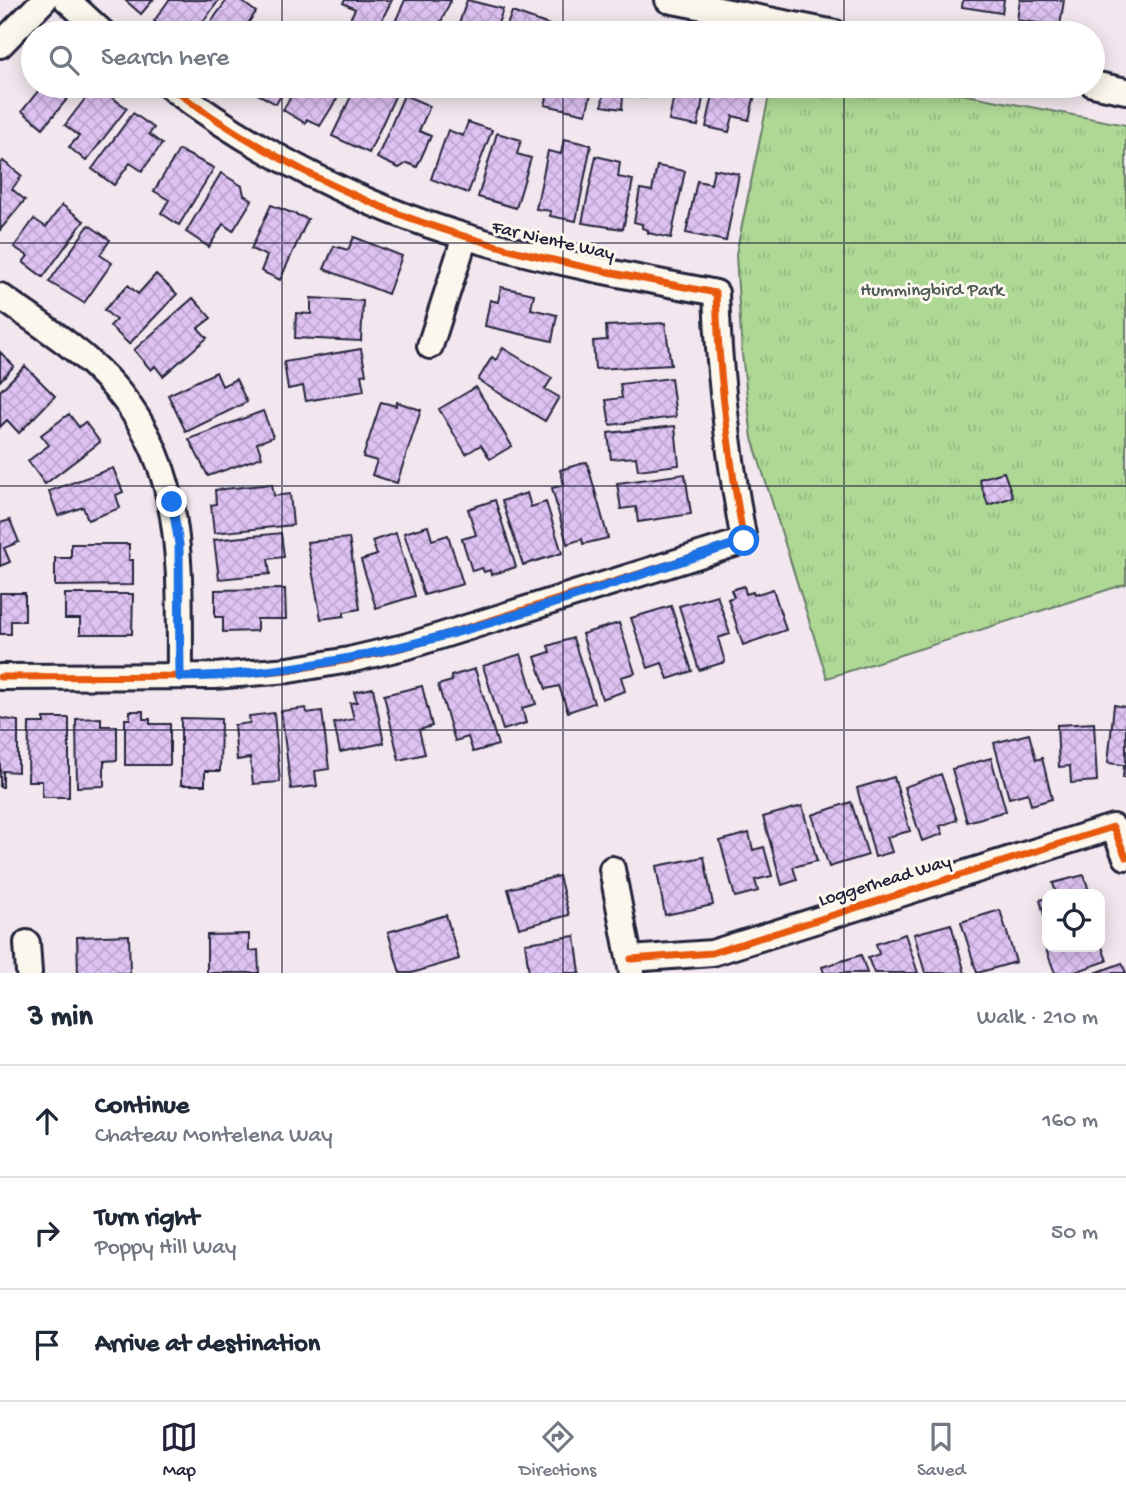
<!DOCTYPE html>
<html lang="en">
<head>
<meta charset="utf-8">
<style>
	body { margin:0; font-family:"Gochi Hand",sans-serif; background:#f2f2f3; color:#1f2937 }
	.controls { position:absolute; right:21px; bottom:21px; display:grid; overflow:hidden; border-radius:14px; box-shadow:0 4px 18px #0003 }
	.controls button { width:63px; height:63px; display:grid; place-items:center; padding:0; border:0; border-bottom:2px solid #e0e1e3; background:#fff; color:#1f2937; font:35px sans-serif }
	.stop { position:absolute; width:21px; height:21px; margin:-16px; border:5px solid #1a73e8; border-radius:50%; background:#fff }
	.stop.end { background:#1a73e8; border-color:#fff; box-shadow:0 2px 7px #0008 }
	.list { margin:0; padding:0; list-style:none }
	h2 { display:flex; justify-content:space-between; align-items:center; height:91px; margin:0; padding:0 28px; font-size:30px }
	h2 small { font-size:23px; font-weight:400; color:#747a83 }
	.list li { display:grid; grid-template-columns:46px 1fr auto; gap:21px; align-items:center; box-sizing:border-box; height:112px; padding:0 28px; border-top:2px solid #e0e1e3 }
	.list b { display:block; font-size:26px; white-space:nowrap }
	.list p { margin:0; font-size:23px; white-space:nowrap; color:#747a83 }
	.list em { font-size:23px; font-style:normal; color:#747a83 }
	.icon { flex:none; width:38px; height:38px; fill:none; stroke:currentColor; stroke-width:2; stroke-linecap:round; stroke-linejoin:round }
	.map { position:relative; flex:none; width:1126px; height:973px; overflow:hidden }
	.search { position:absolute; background:#fff; box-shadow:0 4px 18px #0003; left:21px; right:21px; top:21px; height:77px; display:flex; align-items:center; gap:18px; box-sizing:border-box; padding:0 24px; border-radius:38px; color:#747a83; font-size:26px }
	.sheet { height:427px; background:#fff }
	nav { display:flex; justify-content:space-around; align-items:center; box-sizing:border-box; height:98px; border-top:2px solid #e0e1e3; background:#fff; font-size:19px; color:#747a83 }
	nav a { display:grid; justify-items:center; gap:4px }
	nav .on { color:#22223b }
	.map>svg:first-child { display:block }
	.grass { fill:url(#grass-tufts); stroke:#687d68; stroke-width:2 }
	.building { fill:url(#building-cross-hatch); stroke:#22223b; stroke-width:2 }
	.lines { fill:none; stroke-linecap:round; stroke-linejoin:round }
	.minor-casing { stroke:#22223b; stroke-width:30 }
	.minor { stroke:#fbf7ec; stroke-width:24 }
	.cycleway-casing { stroke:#fbf7ec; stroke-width:11 }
	.cycleway { stroke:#e8590c; stroke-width:7 }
	.route { stroke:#1a73e8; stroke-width:9 }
	.grid { fill:none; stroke:#22223b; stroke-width:2; stroke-opacity:0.55 }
	.labels { text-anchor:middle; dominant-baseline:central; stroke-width:6; stroke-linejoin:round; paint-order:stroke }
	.street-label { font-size:19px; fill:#22223b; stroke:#fbf7ec }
	.park-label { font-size:19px; fill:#4c5956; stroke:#fbf7ec }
</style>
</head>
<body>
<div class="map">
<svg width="1126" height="973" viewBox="0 0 1126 973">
	<defs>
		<pattern id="grass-tufts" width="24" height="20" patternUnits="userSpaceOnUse" patternTransform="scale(1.75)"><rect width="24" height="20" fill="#afd895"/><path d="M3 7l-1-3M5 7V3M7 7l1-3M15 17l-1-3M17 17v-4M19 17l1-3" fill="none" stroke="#96b981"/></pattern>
		<pattern id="building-cross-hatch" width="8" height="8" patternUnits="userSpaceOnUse" patternTransform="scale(1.75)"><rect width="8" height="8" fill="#dec2f1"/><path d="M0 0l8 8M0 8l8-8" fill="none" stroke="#bea6d0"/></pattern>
	</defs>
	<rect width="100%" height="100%" fill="#f2e7ee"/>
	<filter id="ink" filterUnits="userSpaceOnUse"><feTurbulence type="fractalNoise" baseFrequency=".0143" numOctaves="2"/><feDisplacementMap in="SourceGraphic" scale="14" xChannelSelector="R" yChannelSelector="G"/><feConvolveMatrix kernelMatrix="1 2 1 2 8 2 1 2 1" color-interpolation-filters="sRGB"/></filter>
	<g filter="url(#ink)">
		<path class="grass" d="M771,86H919L1126,125V584L827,678L752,438L742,354L736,254Z"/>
		<path class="building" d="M125,0H153L141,14Z
			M169,0H219L195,33H164L166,30L154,21Z
			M227,0H240L256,12L241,33H203Z
			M345,0H392L375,33H367L348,23L355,9L343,3Z
			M405,0H451L436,33H390Z
			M467,0L503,9L495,33H456Z
			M963,0H1004L1002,13L962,7Z
			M1020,0H1064L1060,26L1017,20Z
			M512,12L549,25L547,33H504Z
			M34,86H78L43,128L22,111L39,90Z
			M95,86L127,108L86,161L69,147L79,136L65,125Z
			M243,86H287L276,104Z
			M297,86H345L320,126L307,119L305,123L283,110Z
			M372,86H382L397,92L369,153L332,136L354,90L368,96Z
			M550,86H593L586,114L545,105Z
			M604,86H646L645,98L623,96L622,109L602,106Z
			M664,86H705L698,126L669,121L674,95L663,93Z
			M715,86H757L749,120L733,116L729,132L706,127Z
			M404,95L430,106L419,131L431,136L417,167L407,163L399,168L377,158Z
			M133,113L154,128L149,134L162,144L142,171L130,163L114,185L92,169Z
			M468,122L492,130L468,193L431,179L448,130L463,136Z
			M497,133L521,140L517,154L531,158L516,208L478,197Z
			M564,139L591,145L576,221L550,216L551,211L536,209L548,151L561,154Z
			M179,150L214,168L179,225L161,213L169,200L154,191Z
			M596,156L620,162L618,177L633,180L623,229L582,223Z
			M3,161L22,176L12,189L25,200L0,230V165Z
			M657,166L685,171L671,238L648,233V230L642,228V224L634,222L640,189L652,191Z
			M714,169L739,174L726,241L686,233L697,181L711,184Z
			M221,173L242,186L244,195L252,200L233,231L223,224L209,247L186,232Z
			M62,205L84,221L43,277L23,262L28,256L14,247L34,219L46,227Z
			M271,205L308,219L280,280L261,271L267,256L251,249Z
			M89,225L110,240L100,255L112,263L84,303L49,282Z
			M354,237L402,256L388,294L324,269L334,246L348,250Z
			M156,274L177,294L129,344L110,326L116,320L104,310L128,285L138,294Z
			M501,287L534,294L531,309L557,315L552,341L485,326L490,300L498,302Z
			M193,298L211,318L198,328L207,338L163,376L155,366L151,370L134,350Z
			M311,298L363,301L361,341L295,338L296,313L311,314Z
			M665,323L671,365L595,369L593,341L607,340L606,326Z
			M503,348L552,378L545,389L559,397L545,421L478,380L492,357L496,360Z
			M361,349L366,374L361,375L364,391L306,401L303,386L288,389L284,362Z
			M0,352L14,366L0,381Z
			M25,366L55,396L19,433L7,420L0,427V391Z
			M216,372L222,386L236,379L247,402L186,432L168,395Z
			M671,378L676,417L610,425L606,400L622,398L620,384Z
			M476,387L512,446L490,459L481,445L466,454L439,409Z
			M381,402L396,406L397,402L421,410L397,483L372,475L377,461L363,457Z
			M263,411L273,437L257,443L262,457L208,476L189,439Z
			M69,414L79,427L85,422L100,442L45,484L28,461L49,445L41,435Z
			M675,426L679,465L638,470L636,457L611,459L608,433Z
			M587,462L608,538L583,544L582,539L567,544L552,488L564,485L560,470Z
			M113,468L123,492L116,495L120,508L88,520L83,507L58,516L49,491Z
			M1004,472L1013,497L988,505L979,479Z
			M685,474L691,514L638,522L636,507L621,509L617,483Z
			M272,484L274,496L290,494L293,525L214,533L211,505L216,504L215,490Z
			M527,493L531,507L546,502L562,553L523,565L502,501Z
			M495,500L516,567L491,575L490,570L484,572L482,568L472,571L462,539L476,535L468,509Z
			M10,520L19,542L4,548L10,562L0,566V523Z
			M428,526L432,540L448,535L463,584L424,595L404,533Z
			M281,533L284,557L268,559L270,574L219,579L214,540Z
			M396,533L415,596L376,608L361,560L377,555L372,541Z
			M349,538L360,609L344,612V616L321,619L307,542Z
			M71,544H129V560H133V585L55,586V558H71Z
			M744,586L746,594L753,592L754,595L773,589L786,630L743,645L728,599L734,597L731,590Z
			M285,589L286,619H257V631L223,632V617H215V590Z
			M0,593H25V621H11V634H0Z
			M65,594H133L132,634H80V619H65Z
			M717,595L730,634L718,638L725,662L699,670L679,606Z
			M671,606L692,671L668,679L662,663L648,668L631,618Z
			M619,623L635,673L621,677L625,691L602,699L582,634Z
			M573,638L594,703L568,712L559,686L546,689L535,657L550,652L548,646Z
			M521,654L536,704L522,708L526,723L503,730L483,666Z
			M475,669L498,745L473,752L468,737L455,741L438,685L452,681L451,676Z
			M422,686L432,726L419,730L425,754L399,760L384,695Z
			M373,688L384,743L340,752L334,723L354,719L350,703L357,702L354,692Z
			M1114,705L1126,707V778H1123L1124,765L1108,763Z
			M306,708L307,713L322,711L329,769L315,771L317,786L291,789L281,711Z
			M130,711H143V719H150V724H170V765H125V719H130Z
			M274,713L280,782L253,784L250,758L237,760L234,725L250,723L249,716Z
			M0,718L18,721V772L3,771V787H0Z
			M44,718H69V797H42V781H28L29,723H44Z
			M101,718V726H117V760L104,761V786L77,787L76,719Z
			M181,718L221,719L220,771H205V785H181Z
			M1094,723L1097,781L1071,783L1070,766L1059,767L1057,725Z
			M1029,734L1036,760L1042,758L1052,799L1031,805L1028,793L1009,798L994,743Z
			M991,758L1006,811L967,822L952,769Z
			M941,774L957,820L940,826L943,834L922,841L904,787Z
			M894,777L910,831L887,837L892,852L875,857L857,788Z
			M851,802L868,855L829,867L812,815Z
			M802,806L817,861L793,867L797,880L782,885L763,817Z
			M749,833L753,850L764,847L772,876L755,880L758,891L735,897L720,841Z
			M704,857L713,905L665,915L656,866Z
			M1084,875L1090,894H1056L1053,883Z
			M559,876L569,915L519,928L508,889Z
			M1047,898V926L1040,900Z
			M1000,910L1016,962L977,973L961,922Z
			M446,915L459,959L412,973H400L388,932Z
			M951,924L965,973H925L914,934Z
			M249,934V951L258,950L259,973H207V935Z
			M905,934L918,973H874L868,958L879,954L876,944Z
			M129,935L130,973H78L77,937Z
			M575,936L580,973H529L525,943Z
			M1100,941L1107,961L1072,973H1055L1045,947H1100Z
			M861,955L867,973H824L822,967Z
			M1122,963L1126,973H1095Z"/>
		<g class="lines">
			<defs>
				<path id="minor" d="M67,0L103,33
					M668,0L835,33
					M0,45L44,0
					M1093,84L1126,91
					M0,296C36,322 76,346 106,378C188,463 179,568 180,676
					M430,346L465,237
					M0,677L214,676L289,670L349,660L408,646L744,541C729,458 719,378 716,293C633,277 549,262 467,237C362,206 256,152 169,86
					M612,869L632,973
					M27,943L29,973
					M631,959L712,953L1113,827L1126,857"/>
			</defs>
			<use href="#minor" class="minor-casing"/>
			<use href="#minor" class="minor"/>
			<defs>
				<path id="cycleway" d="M0,677L214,676L289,670L349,660L408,646L744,541C729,458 719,378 716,293C633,277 549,262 467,237C362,206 256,152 169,86
					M631,959L712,953L1113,827L1126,857"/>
			</defs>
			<use href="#cycleway" class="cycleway-casing"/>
			<use href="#cycleway" class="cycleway"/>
		</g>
	</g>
	<g class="lines" filter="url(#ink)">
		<path class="route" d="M172,502L179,544L180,677C376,674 559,599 744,541"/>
	</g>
	<path class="grid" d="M282,0V33M563,0V33M844,0V33M282,86V973M563,86V973M844,86V973M0,243H1126M0,486H1126M0,730H1126"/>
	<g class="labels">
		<g class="street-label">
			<text transform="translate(553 242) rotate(13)">Far Niente Way</text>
			<text transform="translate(885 882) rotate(-17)">Loggerhead Way</text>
		</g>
		<g class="park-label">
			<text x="932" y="291">Hummingbird Park</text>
		</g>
	</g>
</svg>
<div class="controls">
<button><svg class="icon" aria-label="locate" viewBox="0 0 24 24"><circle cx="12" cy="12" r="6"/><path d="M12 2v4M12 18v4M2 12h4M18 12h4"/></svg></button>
</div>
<div class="stop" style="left:744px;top:541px"></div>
<div class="stop end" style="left:172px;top:502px"></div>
<div class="search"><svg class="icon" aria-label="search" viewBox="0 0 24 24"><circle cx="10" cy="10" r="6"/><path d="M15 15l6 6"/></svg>Search here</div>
</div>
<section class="sheet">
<h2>3 min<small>Walk · 210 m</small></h2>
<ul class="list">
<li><svg class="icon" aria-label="ahead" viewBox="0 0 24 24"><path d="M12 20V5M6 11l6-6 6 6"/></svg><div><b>Continue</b><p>Chateau Montelena Way</p></div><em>160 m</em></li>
<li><svg class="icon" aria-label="right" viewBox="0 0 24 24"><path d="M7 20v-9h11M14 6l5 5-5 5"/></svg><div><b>Turn right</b><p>Poppy Hill Way</p></div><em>50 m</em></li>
<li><svg class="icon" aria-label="arrive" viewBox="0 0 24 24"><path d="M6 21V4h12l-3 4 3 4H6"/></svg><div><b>Arrive at destination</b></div></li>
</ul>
</section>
<nav>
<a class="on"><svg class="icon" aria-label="map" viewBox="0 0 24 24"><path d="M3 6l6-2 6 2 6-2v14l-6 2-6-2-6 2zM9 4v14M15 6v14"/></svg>Map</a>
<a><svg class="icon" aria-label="directions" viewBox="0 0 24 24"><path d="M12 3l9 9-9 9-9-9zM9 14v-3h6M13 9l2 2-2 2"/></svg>Directions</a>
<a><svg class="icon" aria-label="saved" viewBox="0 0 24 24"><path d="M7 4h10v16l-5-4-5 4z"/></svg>Saved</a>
</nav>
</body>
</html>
